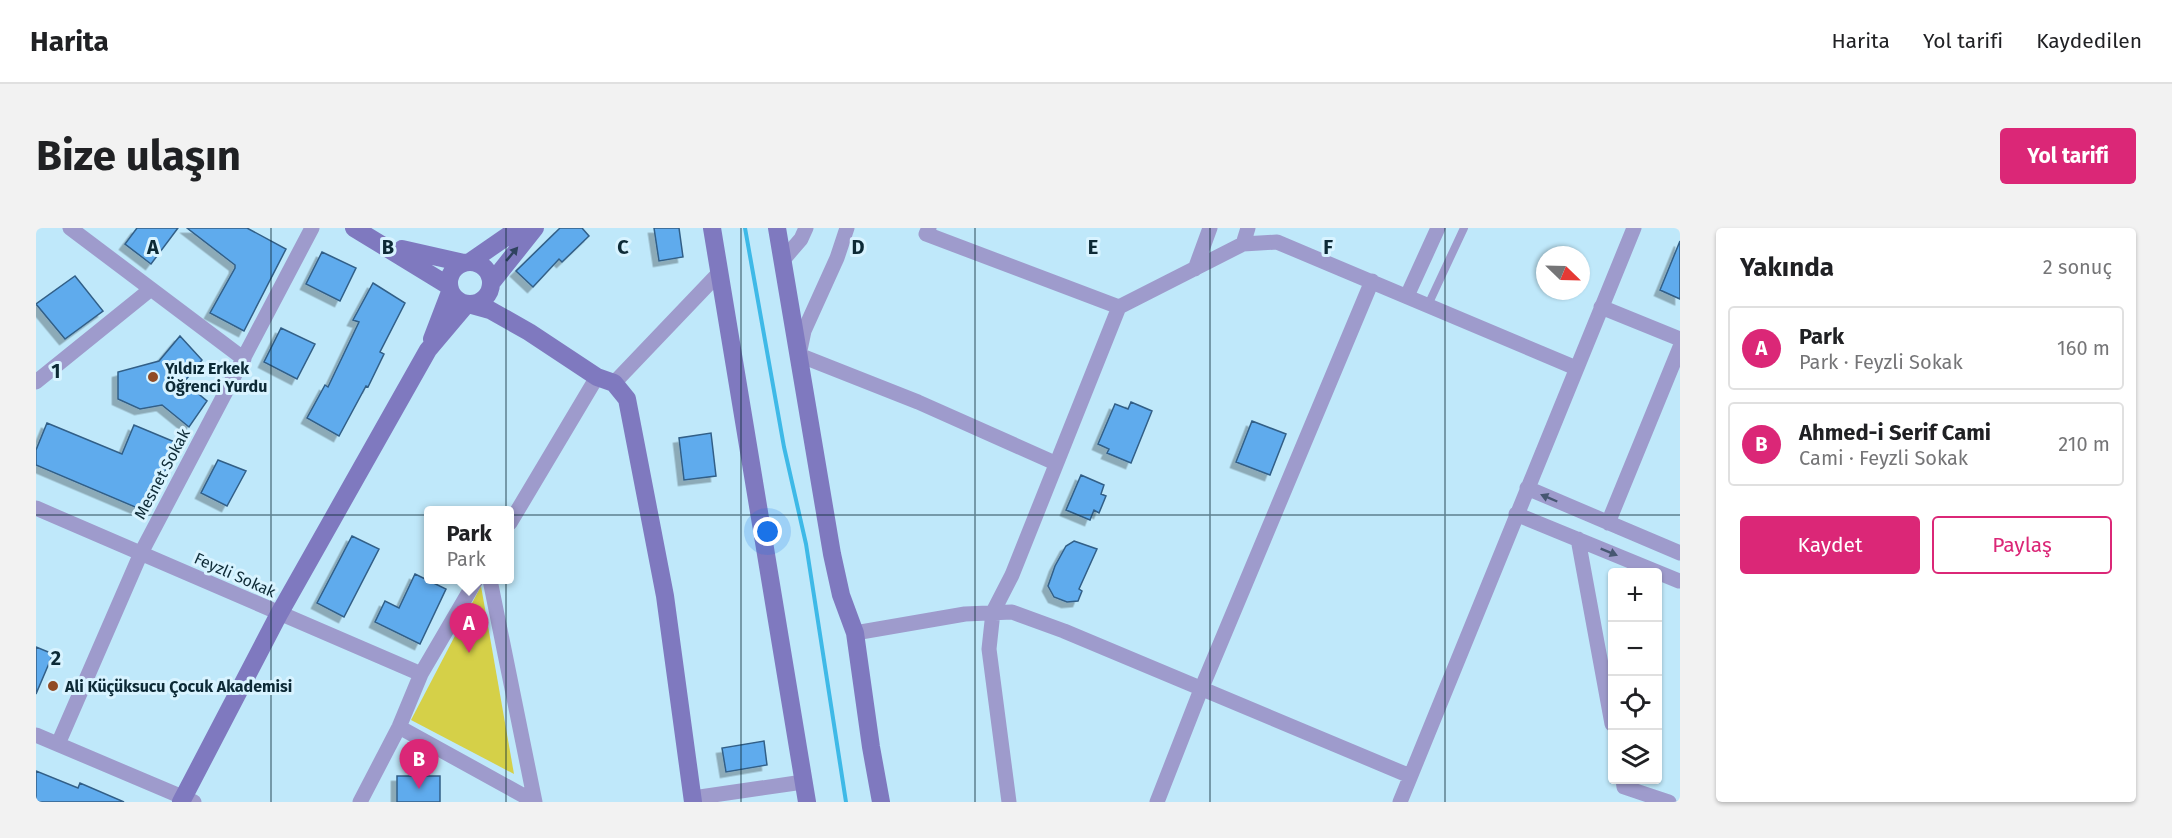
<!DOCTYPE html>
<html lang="tr">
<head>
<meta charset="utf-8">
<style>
	body { margin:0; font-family:"Fira Sans",sans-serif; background:#f2f2f2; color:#202124 }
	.controls { position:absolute; right:18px; bottom:18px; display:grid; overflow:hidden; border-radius:6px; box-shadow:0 2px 4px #0004 }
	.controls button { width:54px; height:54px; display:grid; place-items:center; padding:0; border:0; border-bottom:2px solid #e0e0e0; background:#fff; color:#202124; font:30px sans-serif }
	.compass { position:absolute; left:1500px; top:18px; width:54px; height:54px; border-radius:50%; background:#fff; box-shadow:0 2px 4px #0004; rotate:113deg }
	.you { position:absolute; left:732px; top:304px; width:21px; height:21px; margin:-15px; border:4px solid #fff; border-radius:50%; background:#1a73e8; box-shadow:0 0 0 9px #1a73e833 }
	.badge { display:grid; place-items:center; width:39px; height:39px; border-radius:50%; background:#db2777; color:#fff; font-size:20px; font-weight:700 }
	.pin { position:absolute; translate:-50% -50px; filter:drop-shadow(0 2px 3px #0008) }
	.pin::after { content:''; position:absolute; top:32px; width:21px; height:18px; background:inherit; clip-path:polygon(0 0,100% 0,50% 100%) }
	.popup { position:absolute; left:388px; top:278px; width:90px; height:78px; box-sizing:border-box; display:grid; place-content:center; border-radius:6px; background:#fff; filter:drop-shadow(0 2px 4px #0005); font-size:20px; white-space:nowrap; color:#757577 }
	.popup b { font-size:22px; color:#202124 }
	.popup::after { content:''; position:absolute; left:50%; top:100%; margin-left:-12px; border:12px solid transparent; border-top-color:#fff }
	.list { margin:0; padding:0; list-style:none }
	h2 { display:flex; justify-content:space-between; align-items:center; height:78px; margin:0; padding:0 24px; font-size:26px }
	h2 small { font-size:20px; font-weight:400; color:#757577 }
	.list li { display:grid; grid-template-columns:39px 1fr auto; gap:18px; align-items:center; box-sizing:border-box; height:84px; margin:0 12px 12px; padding:0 12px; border:2px solid #e0e0e0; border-radius:6px }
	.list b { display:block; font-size:22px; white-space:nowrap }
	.list p { margin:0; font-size:20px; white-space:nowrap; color:#757577 }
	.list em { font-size:20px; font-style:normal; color:#757577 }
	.actions { display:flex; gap:12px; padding:18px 24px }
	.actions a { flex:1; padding:14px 0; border:2px solid #db2777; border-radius:6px; text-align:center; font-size:21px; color:#db2777 }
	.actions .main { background:#db2777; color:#fff }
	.icon { flex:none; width:33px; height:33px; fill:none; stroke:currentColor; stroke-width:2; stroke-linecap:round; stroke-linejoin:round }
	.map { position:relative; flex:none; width:1644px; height:574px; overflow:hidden; border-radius:6px }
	header { display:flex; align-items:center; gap:36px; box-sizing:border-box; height:84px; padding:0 30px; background:#fff; border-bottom:2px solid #e0e0e0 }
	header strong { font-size:28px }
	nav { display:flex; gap:33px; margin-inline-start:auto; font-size:21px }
	.intro { display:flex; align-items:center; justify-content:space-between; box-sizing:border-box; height:144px; padding:0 36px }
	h1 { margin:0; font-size:42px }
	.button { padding:15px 27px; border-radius:6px; background:#db2777; color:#fff; font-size:21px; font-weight:700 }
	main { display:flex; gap:36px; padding:0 36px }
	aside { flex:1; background:#fff; border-radius:6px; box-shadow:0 2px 4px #0004 }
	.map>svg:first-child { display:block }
	.green { fill:#d5d048 }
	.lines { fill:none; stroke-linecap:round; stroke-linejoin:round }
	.stream { stroke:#3eb9e7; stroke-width:4 }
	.building { fill:#5fabed; stroke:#325f87; stroke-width:1.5; filter:url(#shadow) }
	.lane { stroke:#9e9bcc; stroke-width:8 }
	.street { stroke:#9e9bcc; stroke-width:15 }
	.secondary { stroke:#7f79bf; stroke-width:18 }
	.oneway { fill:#2f425f }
	.oneway2 { fill:#475772 }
	.grid { fill:none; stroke:#0d2a36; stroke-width:1.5; stroke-opacity:0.55 }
	.poi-dot { fill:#914b25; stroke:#d8f3ff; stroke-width:2 }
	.labels { text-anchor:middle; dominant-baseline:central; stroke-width:6; stroke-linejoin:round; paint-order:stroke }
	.poi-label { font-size:16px; font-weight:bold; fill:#0d2a36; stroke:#d8f3ff; text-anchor:start }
	.street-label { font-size:16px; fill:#0d2a36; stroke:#d8f3ff }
	.grid-label { font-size:20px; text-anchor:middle; font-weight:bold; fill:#0d2a36; stroke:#d8f3ff; stroke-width:6; stroke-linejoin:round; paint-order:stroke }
</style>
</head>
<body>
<header>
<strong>Harita</strong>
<nav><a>Harita</a><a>Yol tarifi</a><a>Kaydedilen</a></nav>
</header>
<div class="intro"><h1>Bize ulaşın</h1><a class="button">Yol tarifi</a></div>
<main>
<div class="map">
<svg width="1644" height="574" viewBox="0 0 1644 574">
	<defs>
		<filter id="shadow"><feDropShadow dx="-5.5" dy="5.5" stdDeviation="0" flood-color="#0004"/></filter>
	</defs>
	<rect width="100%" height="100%" fill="#bfe8fa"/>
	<path class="green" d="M445,358L478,546L375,492Z"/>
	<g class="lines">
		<path class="stream" d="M709,0L748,219L770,316L810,574"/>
	</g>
	<path class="building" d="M101,0H142L115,36L89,16Z
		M151,0H211L250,21L208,103L174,85L199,40V37Z
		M524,0H546L553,8L526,34L523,31L497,59L480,43Z
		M618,0H643L647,29L623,33Z
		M1644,13V71L1624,62Z
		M286,24L320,40L304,73L270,56Z
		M39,48L67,83L29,111L0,76Z
		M337,55L369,75L344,124L348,126L332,159L330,158L303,208L271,190L289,157L292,159L323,94L317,92Z
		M245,100L279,116L261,151L228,134Z
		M144,108L166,132L148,154L171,173L153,199L126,177L104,181L82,171V144L123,133Z
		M1095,174L1116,183L1095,235L1071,225L1073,221L1062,216L1079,176L1092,181Z
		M1216,193L1250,206L1234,247L1200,234Z
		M11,195L86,226L98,197L141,215L111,284L0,237V222Z
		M675,205L680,248L648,252L643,210Z
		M182,232L210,243L191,278L165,265Z
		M1045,247L1068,257L1065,266L1070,268L1063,285L1058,282L1054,292L1030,282Z
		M316,308L343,321L308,389L281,375Z
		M1038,313L1061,321L1043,361L1046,363L1042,373L1031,374L1018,369L1012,358L1019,338L1030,318Z
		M379,346L410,361L384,416L339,394L349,373L363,380Z
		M0,419L17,426L0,466Z
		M728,513L731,537L690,544L686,520Z
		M0,543L42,560L44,555L88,574H0Z
		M361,548H404V574H361Z"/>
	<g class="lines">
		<path class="lane" d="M1392,77L1428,0"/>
		<path class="street" d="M34,0L208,131
			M811,0L801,30L768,103L763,127L882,174L1019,235
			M893,0L890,6L1083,79
			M1207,16L1212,0
			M747,32L765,11L770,0
			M1159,41L1174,0
			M1371,68L1402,0
			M1565,79L1644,111
			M0,154L115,61
			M578,155L683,45
			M1491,260L1644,325
			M0,280L385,446
			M1480,286L1643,353
			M474,295L561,149
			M1572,295L1644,119
			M1542,311L1576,496
			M454,352L499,574
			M819,405L929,386L976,384L1028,403L1374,548
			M363,499L499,574
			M0,507L158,574
			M22,516L105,325L276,0
			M1587,552L1588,559L1633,574
			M657,570L767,554
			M324,574L363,499L385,446L440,352
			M973,574L953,421L957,384L976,347L1083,79L1207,16L1241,14L1540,140
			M1121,574L1164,464L1336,53
			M1364,574L1598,0"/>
		<path class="secondary" d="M318,0L413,58
			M676,0L771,574
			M741,0L796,326L805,367L819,405L835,519L845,574
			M366,21L428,35
			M413 55a21 21 0 1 1 42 0a21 21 0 1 1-42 0Z
			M434,34L483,0
			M456,54L499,0
			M436,77L454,82L493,104L561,149L578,155L591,171L629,368L657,574
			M396,111L414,64
			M145,574L243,386L392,122L430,77"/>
	</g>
	<defs><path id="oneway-solid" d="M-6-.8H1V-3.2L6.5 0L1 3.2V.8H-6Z" transform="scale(1.5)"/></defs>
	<use class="oneway" href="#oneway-solid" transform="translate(476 26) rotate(-50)"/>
	<g class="oneway2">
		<use href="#oneway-solid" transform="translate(1513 270) rotate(-157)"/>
		<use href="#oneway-solid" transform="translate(1573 324) rotate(22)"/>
	</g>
	<path class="grid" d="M235,0V574M470,0V574M705,0V574M939,0V574M1174,0V574M1409,0V574M0,287H1644"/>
	<g class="poi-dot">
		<circle cx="117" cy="149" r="6"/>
		<circle cx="17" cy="458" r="6"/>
	</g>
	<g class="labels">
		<g class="poi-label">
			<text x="129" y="140">Yıldız Erkek<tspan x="129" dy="18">Öğrenci Yurdu</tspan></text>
			<text x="29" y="458">Ali Küçüksucu Çocuk Akademisi</text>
		</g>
		<g class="street-label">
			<text transform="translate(126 246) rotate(-62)">Mesnet Sokak</text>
			<text transform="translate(199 347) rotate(24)">Feyzli Sokak</text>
		</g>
	</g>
	<g class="grid-label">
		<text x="117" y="26">A</text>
		<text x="352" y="26">B</text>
		<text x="587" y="26">C</text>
		<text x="822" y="26">D</text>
		<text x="1057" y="26">E</text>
		<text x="1292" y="26">F</text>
		<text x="20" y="150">1</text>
		<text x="20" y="437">2</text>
	</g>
</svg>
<div class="controls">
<button>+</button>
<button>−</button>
<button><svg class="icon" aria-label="locate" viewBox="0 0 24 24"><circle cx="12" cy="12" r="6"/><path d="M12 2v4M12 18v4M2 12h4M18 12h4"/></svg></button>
<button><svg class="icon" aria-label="layers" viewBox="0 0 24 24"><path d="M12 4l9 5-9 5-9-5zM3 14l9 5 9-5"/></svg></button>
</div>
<svg class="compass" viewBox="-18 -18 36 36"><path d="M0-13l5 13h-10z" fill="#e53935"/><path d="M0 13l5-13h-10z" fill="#757577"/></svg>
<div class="you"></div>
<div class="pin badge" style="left:433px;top:425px">A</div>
<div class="popup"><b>Park</b>Park</div>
<div class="pin badge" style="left:383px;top:561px">B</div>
</div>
<aside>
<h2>Yakında<small>2 sonuç</small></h2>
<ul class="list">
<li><span class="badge">A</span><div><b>Park</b><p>Park · Feyzli Sokak</p></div><em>160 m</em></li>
<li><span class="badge">B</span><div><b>Ahmed-i Serif Cami</b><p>Cami · Feyzli Sokak</p></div><em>210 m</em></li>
</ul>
<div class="actions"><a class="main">Kaydet</a><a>Paylaş</a></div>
</aside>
</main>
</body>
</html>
